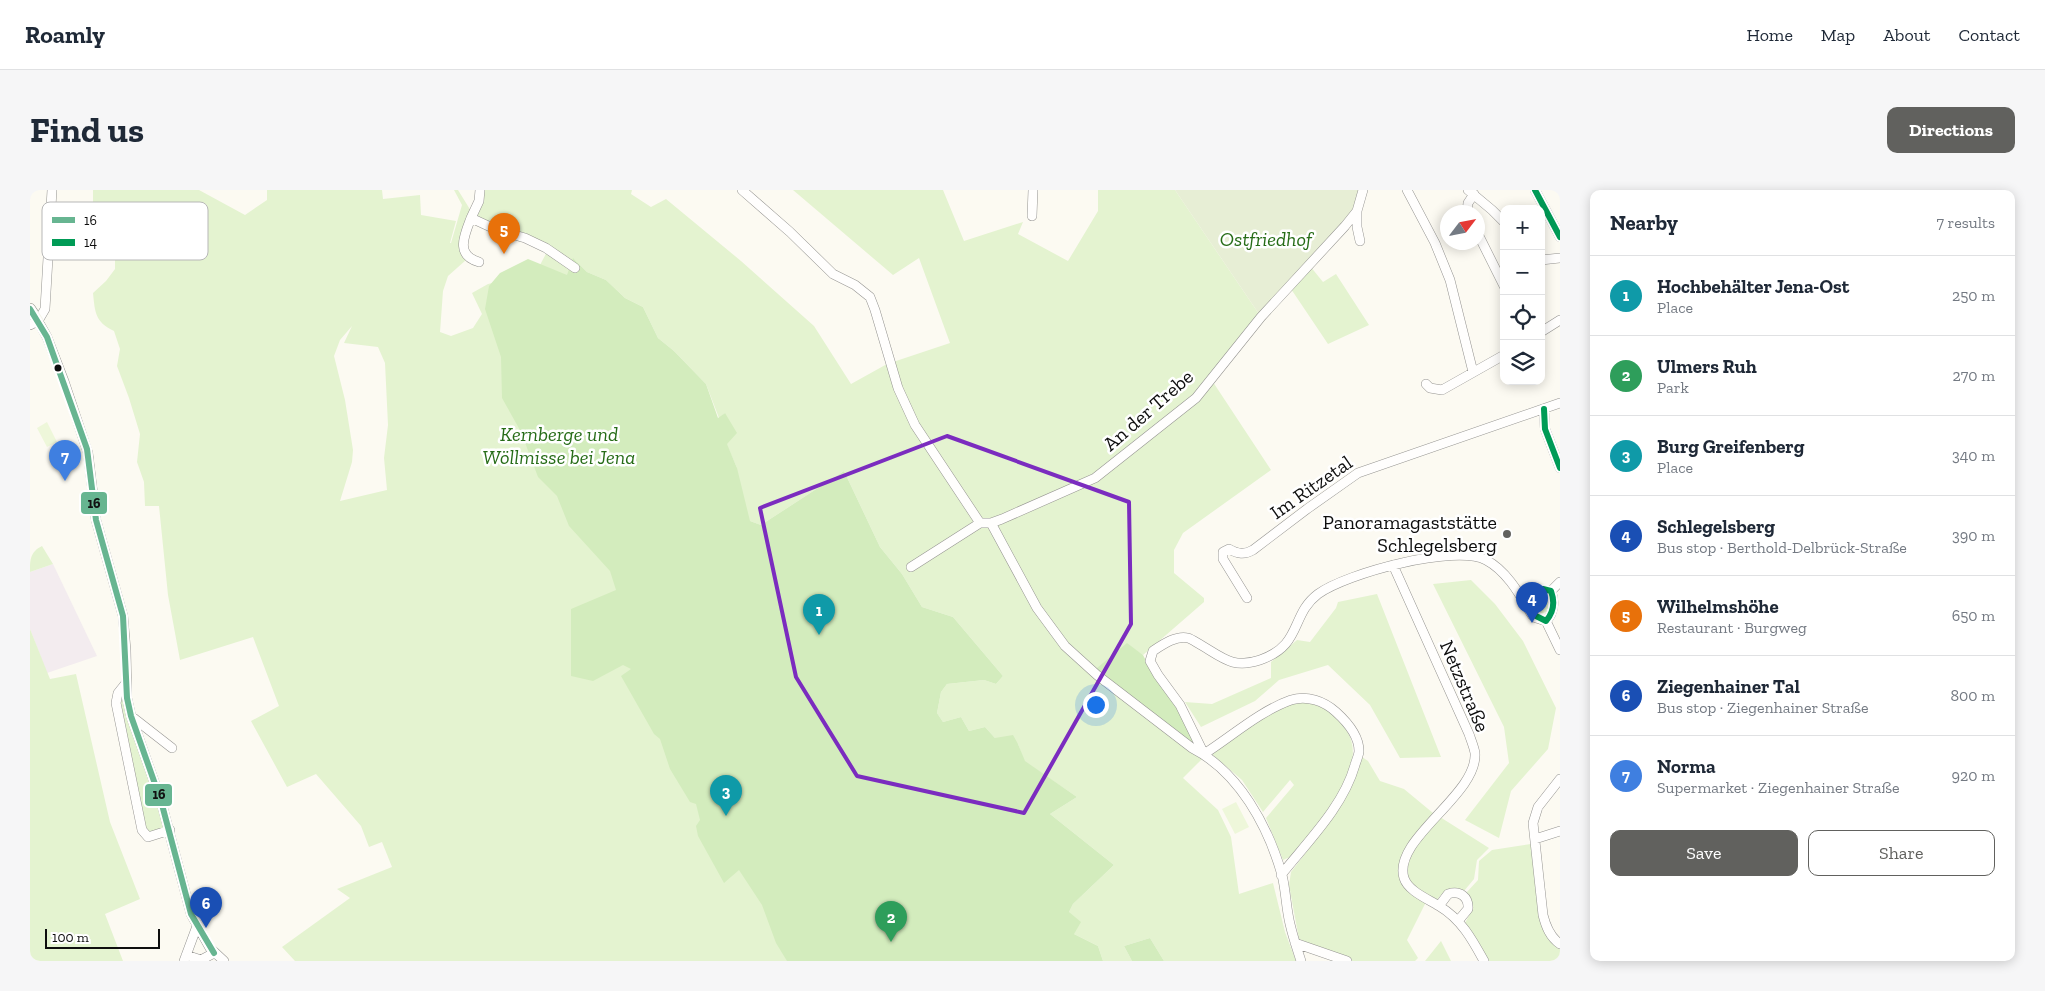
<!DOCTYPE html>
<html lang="en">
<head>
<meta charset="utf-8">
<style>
	body { margin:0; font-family:"Zilla Slab",serif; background:#f6f6f7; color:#1f2937 }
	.controls { position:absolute; right:15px; top:15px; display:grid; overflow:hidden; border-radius:10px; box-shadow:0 2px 12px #0003 }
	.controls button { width:45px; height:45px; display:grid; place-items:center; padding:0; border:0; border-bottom:1px solid #e0e1e3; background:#fff; color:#1f2937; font:25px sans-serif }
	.compass { position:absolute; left:1410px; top:15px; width:45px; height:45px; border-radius:50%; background:#fff; box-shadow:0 2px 12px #0003; rotate:58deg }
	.scale { position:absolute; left:15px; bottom:12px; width:115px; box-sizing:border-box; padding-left:5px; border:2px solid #0e0e0e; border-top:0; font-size:14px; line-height:18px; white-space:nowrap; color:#0e0e0e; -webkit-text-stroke:4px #fff; paint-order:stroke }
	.you { position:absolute; left:1065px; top:514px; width:18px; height:18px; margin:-12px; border:4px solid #fff; border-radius:50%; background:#1a73e8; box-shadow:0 0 0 8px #1a73e833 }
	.badge { display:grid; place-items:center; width:32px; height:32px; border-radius:50%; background:#61615e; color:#fff; font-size:16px; font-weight:700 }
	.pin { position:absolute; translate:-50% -41px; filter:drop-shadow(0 1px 2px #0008) }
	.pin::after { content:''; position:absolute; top:26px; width:18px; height:15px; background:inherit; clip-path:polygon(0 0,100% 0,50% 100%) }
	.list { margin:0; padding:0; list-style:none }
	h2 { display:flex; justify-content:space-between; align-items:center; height:65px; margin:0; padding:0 20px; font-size:21px }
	h2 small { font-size:16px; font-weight:400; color:#747a83 }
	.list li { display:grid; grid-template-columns:32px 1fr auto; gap:15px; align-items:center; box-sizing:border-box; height:80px; padding:0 20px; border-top:1px solid #e0e1e3 }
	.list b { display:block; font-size:19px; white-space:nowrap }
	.list p { margin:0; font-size:16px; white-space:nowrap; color:#747a83 }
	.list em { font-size:16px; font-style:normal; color:#747a83 }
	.actions { display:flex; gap:10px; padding:15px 20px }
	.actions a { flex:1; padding:11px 0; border:1px solid #61615e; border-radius:10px; text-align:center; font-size:18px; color:#61615e }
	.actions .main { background:#61615e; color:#fff }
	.icon { flex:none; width:28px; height:28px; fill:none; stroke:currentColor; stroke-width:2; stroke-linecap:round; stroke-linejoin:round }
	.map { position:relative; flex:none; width:1530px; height:771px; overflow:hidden; border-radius:10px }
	header { display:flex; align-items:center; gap:30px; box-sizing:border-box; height:70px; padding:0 25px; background:#fff; border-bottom:1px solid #e0e1e3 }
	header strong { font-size:24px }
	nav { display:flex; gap:28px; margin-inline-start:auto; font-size:18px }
	.intro { display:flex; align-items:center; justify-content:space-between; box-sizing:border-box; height:120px; padding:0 30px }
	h1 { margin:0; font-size:35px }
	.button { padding:12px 22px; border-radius:10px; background:#61615e; color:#fff; font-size:18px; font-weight:700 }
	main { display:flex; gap:30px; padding:0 30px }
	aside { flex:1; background:#fff; border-radius:10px; box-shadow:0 2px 12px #0003 }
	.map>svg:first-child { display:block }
	.industrial { fill:#f3ecef }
	.green { fill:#e4f3d0; fill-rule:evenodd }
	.forest { fill:#d3ecbd }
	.cemetery { fill:#e7eed5 }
	.pitch { fill:#eef7da }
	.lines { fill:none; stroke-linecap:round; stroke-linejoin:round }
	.street-casing { stroke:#959491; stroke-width:10 }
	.secondary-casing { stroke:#8c8b87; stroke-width:12 }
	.street { stroke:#fffefd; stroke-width:9 }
	.secondary { stroke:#f5f4ea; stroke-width:11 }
	.bus-1-casing { stroke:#fff; stroke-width:10 }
	.bus-2-casing { stroke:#fff; stroke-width:10 }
	.bus-1 { stroke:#67b591; stroke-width:6 }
	.bus-2 { stroke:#009b56; stroke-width:6 }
	.marked { fill:none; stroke:#7b2cbf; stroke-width:4; stroke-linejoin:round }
	.bus-dot { fill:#0e0e0e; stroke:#fff; stroke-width:2 }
	.poi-dot { fill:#61615e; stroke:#fff; stroke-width:2 }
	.labels { text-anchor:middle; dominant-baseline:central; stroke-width:5; stroke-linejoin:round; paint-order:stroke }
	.park-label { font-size:20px; font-style:italic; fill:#266c17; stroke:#fff }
	.street-label { font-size:20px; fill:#0e0e0e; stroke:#fff }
	.poi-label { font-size:20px; fill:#0e0e0e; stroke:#fff; text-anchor:end }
	.key { fill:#fff; stroke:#b7b7b7; stroke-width:1 }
	.key-label { font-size:14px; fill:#0e0e0e }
	.line-badge { stroke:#fff; stroke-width:2 }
	.pale-badge-label { font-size:14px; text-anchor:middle; font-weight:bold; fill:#111 }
</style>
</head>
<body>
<header>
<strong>Roamly</strong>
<nav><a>Home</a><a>Map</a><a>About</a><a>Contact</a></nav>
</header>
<div class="intro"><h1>Find us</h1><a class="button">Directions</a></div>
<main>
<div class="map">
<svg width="1530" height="771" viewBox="0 0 1530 771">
	<rect width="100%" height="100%" fill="#fcfaf2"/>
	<path class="industrial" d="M23,374L67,466L17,483L0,439V382Z"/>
	<path class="green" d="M63,0H169L215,25L237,10V0H352L353,9L390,5L391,25L426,31L420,53H421L432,15L424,0H428L441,21L432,63L436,70L418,86L413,101L410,142L421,146L443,138L452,124L442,103L458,94L495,85L510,75L519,58L446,28L452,0H602L601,4L621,17L636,9L711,71L784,136L821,194L857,174L920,153L889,68L863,85L763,0H913L934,51L993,32L988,44L1038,71L1068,21V0H1145L1231,127L1181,189L1241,280L1153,343L1144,360V383L1174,408V412L1113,465L1096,454L1172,569L1153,588L1188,620L1201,647L1209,704L1243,693L1255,742L1266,771H1134L1120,748L1094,756L1102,771H1073L1068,756L1044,744L1039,722L1043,714L1084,675L1020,624L1047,607L994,571L988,554L965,548L955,537L939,541L931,527L913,532L907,523L911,502L917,494L954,490L966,494L973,486L923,427L892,417L872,384L850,357L814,281L731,335L720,331L1047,771H265L252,757L320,708L307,699L362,677L352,652L339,657L331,636L286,584L257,597L221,531L249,516L223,447L150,470L138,405L129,316H115L114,292L107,272L110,244L99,208L87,176L90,159L84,141C65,132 65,122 63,103L76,91L85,79V58L63,26ZM543,68L557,82L576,90L595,108L613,117L628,148L644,161L676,194L689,228L695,223L696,253L707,278ZM322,136L314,153L348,157L355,173L358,235L354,268L357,300L310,311L322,272L323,260L315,210L304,166L310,150Z
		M1280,76L1293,92L1306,84L1339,135L1298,154L1259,96Z
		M12,356L23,374L0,382C0,370 0,362 12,356Z
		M1441,390L1465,414L1493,451L1526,518L1518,559L1481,601L1469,648L1435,630L1479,573L1474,537L1403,394Z
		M1347,404L1411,567L1370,568L1340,515L1298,475L1249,490L1225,511L1171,537L1155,512L1182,514L1241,488V472L1267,450L1280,452L1306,418L1308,412Z
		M1515,404L1521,409L1516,422L1511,424C1506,422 1501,414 1501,409L1505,405Z
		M0,439L20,489L46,484L80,632L110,709L75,724L93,771H0Z
		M93,500L124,598L134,638L123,643L116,642L87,514Z
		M1272,512C1291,515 1298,519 1311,533C1349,574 1286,636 1260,667L1253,670L1236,628L1264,595L1260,590L1233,622L1212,590L1183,565V560C1210,543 1240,517 1272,512Z
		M1332,567L1338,571L1350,591L1374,599L1403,623C1387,643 1364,662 1371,690L1396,712L1377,750L1388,768L1385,771H1322L1269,749L1259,695L1261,682L1301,630Z
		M1410,627L1459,658L1447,670L1444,689L1434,701C1422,696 1414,699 1407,710C1398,705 1384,700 1379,690C1367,669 1397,642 1410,627Z
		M1501,654L1510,731C1514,743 1521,750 1530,758V771H1457L1435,733L1442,720L1436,703L1448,690L1449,671L1462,660Z
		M1411,751L1421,771H1395Z"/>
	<path class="forest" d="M543,68L557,82L576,90L595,108L613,117L628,148L644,161L676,194L688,228L695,223L707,243L697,254L707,278L720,331L731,335L814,281L850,357L872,384L892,417L923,427L973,486L966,494L954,490L917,494L911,502L907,523L913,532L931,527L939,541L955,537L965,548L983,545L988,554L995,571L1047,607L1020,624L1084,675L1043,714L1039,722L1051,732L1044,744L1068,756L1073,771H757L746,753L732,715L709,680L694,693L668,646L666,636L670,630L666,614L660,612L640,579L630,549L624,544L591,486L601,479L593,475L563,491L541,486V419L586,400L580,381L539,336L527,306L508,287L491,242L472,208L471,167L455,119L459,96L470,83L498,69L537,85Z
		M1097,453L1113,465L1123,484L1149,516L1172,569L1061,483Z
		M1120,748L1134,771H1102L1094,756Z"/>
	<path class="cemetery" d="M1145,0H1333L1327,21L1231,127Z"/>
	<path class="pitch" d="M17,232L27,252L17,257L7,238Z
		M1206,612L1219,637L1205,644L1192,619Z"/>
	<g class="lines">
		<defs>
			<path id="street" d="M450,0L449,11L441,28L467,40L495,48L516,58L545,78
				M712,0L760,42L803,84L825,95L840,107L845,120L868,198L885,235L950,333
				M1377,0L1405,53L1420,90L1443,182
				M1438,0L1462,20L1474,32
				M1505,0L1530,47
				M1327,21V37L1330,51
				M1437,22L1438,13L1444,4
				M1002,26L1003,0
				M441,28C434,46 425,65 449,72
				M1448,44L1474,96
				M1511,70L1530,68
				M8,131L17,147L34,191L58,263L66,330L93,426L96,461L97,508L101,526L131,611L161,724L180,758L194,771
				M0,135L8,131L15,119L22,0
				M1511,142L1530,130
				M1396,194L1400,198L1412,200L1474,165
				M1514,219L1515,239L1530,278
				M961,333L1007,418L1035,456L1067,485L1162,558C1209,582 1238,636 1252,685C1256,701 1256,718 1260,734C1263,747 1267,759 1271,771
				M1363,375L1439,544C1441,550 1444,557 1445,563C1448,605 1362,649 1374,688C1378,701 1398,709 1409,716C1431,729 1442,749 1454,771
				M881,377L950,333H961L972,329L1065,288L1166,208L1231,127L1315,36L1327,21L1333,0
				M1521,401L1530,392
				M1217,408L1193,369V362L1199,359C1208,364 1214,365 1223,360L1277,319L1328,283L1530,213
				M1491,408L1505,400L1521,401
				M1516,431L1530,460
				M1516,431C1524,423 1525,411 1521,401
				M96,493L88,503L86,513L112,640L118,647L140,640
				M101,526L142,558
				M1174,564L1150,515L1128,485L1120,471L1123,461C1132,455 1146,445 1158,448C1162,449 1167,453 1171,455C1193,468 1203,479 1230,470C1273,455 1260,425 1288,404C1317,383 1425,354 1456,370C1477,381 1490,405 1502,425L1506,428L1516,431
				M1174,564C1202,546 1230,521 1261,510C1277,505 1294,511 1306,522C1316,531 1329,546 1329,561C1329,565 1326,571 1325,575C1313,617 1278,651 1251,685
				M1530,589L1508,617L1503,633L1513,725C1516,737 1520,747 1530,754
				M1505,649L1530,641
				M1409,716L1418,704C1430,700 1439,707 1438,719L1428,731
				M1265,753L1317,771
				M156,765L171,770L184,763
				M154,771L167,736"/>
			<path id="secondary" d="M0,119L8,131"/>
		</defs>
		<use href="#street" class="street-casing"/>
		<use href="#secondary" class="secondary-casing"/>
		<use href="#street" class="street"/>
		<use href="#secondary" class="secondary"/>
		<defs>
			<path id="bus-1" d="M0,119L17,147L57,259L66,330L93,426L97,508L101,526L131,611L161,724L184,763"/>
			<path id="bus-2" d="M1505,0L1530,47
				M1514,219L1515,239L1530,278
				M1513,399L1521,401C1525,412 1524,422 1516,431L1504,425L1491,408L1505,400Z"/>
		</defs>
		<use href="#bus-1" class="bus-1-casing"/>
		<use href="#bus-2" class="bus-2-casing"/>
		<use href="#bus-1" class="bus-1"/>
		<use href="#bus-2" class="bus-2"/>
	</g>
	<path class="marked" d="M917,246L1099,312L1101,434L994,623L827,586L766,487L730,318Z"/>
	<circle class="bus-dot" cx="28" cy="178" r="4.5"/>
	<circle class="poi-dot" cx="1477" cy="344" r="5"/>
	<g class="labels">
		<g class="park-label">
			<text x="1236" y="49">Ostfriedhof</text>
			<text x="529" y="244">Kernberge und<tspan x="529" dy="23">Wöllmisse bei Jena</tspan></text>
		</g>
		<g class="street-label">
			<text transform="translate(1118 220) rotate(-41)">An der Trebe</text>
			<text transform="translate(1281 297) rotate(-35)">Im Ritzetal</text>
			<text transform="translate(1435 496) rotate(67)">Netzstraße</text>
		</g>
		<g class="poi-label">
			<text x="1467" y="332">Panoramagaststätte<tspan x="1467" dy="23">Schlegelsberg</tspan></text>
		</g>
	</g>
	<rect x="12" y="12" width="166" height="58" rx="8" class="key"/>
	<rect x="22" y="27" width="23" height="6" fill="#67b591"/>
	<rect x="22" y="49" width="23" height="7" fill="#009b56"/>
	<g class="key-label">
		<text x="54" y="35">16</text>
		<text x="54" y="57">14</text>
	</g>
	<g class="line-badge">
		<rect x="50" y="301" width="28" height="24" rx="5" fill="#67b591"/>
		<rect x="114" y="593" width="29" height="24" rx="5" fill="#67b591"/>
	</g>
	<g class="pale-badge-label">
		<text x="64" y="318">16</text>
		<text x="129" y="609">16</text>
	</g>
</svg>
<div class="controls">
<button>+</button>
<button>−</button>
<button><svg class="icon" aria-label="locate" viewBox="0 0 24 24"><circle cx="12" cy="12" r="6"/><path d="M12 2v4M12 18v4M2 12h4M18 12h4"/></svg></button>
<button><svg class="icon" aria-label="layers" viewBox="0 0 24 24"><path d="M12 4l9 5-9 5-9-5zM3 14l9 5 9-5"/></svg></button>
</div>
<svg class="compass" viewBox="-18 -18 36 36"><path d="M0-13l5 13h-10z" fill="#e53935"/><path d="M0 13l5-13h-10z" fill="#747a83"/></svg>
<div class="scale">100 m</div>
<div class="you"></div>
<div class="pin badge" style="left:789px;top:445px;background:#0f9aa8">1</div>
<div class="pin badge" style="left:861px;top:752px;background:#2e9e5b">2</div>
<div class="pin badge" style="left:696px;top:626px;background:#0f9aa8">3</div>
<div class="pin badge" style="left:1502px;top:433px;background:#1a4fb4">4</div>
<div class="pin badge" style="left:474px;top:64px;background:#e8710a">5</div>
<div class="pin badge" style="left:176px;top:738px;background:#1a4fb4">6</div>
<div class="pin badge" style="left:35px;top:291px;background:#3f7fe0">7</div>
</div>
<aside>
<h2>Nearby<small>7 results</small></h2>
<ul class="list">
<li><span class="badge" style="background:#0f9aa8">1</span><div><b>Hochbehälter Jena-Ost</b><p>Place</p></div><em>250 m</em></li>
<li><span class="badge" style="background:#2e9e5b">2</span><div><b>Ulmers Ruh</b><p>Park</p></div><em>270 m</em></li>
<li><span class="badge" style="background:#0f9aa8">3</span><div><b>Burg Greifenberg</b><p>Place</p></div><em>340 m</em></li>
<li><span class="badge" style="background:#1a4fb4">4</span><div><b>Schlegelsberg</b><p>Bus stop · Berthold-Delbrück-Straße</p></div><em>390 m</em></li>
<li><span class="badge" style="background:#e8710a">5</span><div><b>Wilhelmshöhe</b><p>Restaurant · Burgweg</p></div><em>650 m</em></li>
<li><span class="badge" style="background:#1a4fb4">6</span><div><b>Ziegenhainer Tal</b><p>Bus stop · Ziegenhainer Straße</p></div><em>800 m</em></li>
<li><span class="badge" style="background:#3f7fe0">7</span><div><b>Norma</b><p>Supermarket · Ziegenhainer Straße</p></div><em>920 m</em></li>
</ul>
<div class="actions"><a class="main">Save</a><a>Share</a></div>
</aside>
</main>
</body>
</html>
